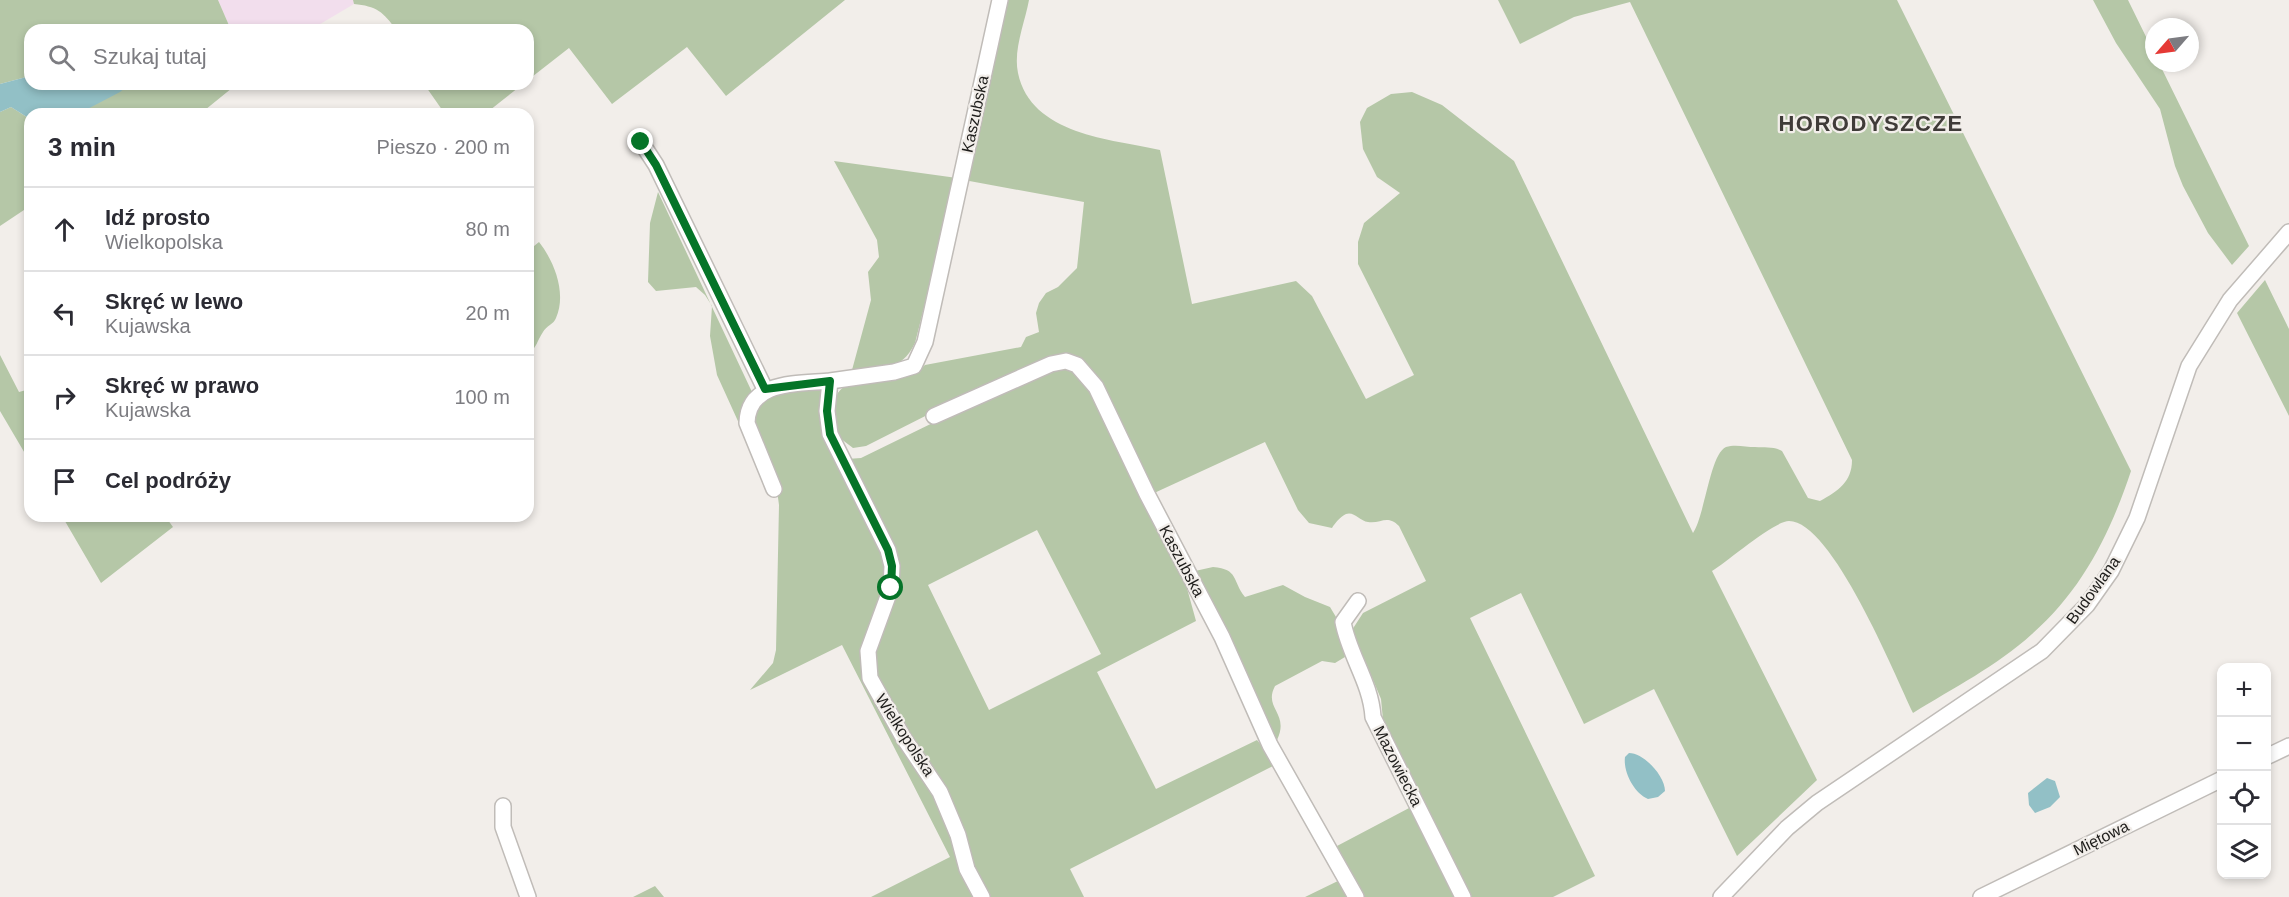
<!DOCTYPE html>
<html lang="pl">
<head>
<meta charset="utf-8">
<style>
	body { margin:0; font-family:Arial,sans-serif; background:#f7f7f7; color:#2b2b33 }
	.controls { position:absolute; right:18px; bottom:18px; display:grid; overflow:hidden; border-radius:12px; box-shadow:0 3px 9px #0003 }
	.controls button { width:54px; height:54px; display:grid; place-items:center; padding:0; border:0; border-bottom:2px solid #e1e1e2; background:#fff; color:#2b2b33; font:30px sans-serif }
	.compass { position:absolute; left:2145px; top:18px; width:54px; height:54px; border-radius:50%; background:#fff; box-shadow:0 3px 9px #0003; rotate:242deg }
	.stop { position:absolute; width:18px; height:18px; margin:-14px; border:4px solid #057428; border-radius:50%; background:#fff }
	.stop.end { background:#057428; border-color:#fff; box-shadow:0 2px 6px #0008 }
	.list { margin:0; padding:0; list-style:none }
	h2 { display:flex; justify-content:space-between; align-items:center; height:78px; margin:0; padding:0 24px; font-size:26px }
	h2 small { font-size:20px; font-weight:400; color:#7c7c81 }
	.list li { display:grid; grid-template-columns:39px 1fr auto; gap:18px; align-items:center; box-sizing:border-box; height:84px; padding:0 24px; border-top:2px solid #e1e1e2 }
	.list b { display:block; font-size:22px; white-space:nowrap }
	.list p { margin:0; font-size:20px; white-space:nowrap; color:#7c7c81 }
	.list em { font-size:20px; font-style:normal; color:#7c7c81 }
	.icon { flex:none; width:33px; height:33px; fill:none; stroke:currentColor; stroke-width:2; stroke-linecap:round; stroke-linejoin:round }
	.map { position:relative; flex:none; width:2289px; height:897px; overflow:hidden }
	.search { position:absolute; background:#fff; box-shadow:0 3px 9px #0003; left:24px; top:24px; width:510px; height:66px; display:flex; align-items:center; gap:15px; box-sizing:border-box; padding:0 21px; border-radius:18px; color:#7c7c81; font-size:22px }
	.panel { position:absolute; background:#fff; box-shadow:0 3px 9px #0003; left:24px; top:108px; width:510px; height:414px; border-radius:18px }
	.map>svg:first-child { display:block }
	.industrial { fill:#f2deed }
	.green { fill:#b5c7a7; fill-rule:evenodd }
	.water { fill:#92c0c6 }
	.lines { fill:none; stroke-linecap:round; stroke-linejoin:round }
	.street-casing { stroke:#c0bcb8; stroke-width:18 }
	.street { stroke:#fff; stroke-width:15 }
	.route { stroke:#057428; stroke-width:8 }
	.labels { text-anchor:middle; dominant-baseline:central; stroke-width:4.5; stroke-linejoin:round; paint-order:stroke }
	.street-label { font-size:16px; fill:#1e1d1b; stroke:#f2eeea }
	.district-label { font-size:22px; font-weight:bold; letter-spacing:1.5px; fill:#3f3b38; stroke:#f2eeea }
</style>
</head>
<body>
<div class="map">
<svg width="2289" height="897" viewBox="0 0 2289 897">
	<rect width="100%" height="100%" fill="#f2eeea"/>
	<path class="industrial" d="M218,0H353L354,4L310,30H231Z"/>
	<path class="green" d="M0,0H218L231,30H30V76L0,84Z
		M353,0H845L726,96L687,47L612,104L569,48L528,80V30H396C384,12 376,6 354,4Z
		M1002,0H1029C1025,22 1013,50 1018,73C1031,135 1111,139 1160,150L1192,304L1296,281L1312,296L1366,399L1414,375L1358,264V242L1364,223L1400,193L1377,177L1363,149L1360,122L1367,108L1391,94L1412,92L1442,105L1514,161L1693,533C1705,515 1710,454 1726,447C1735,444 1746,447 1755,447C1765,448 1773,446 1782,451L1808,498L1820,501C1838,491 1852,482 1852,460L1630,2L1574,17L1520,44L1498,0H1897L2131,471C2110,534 2082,590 2032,634C1997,666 1953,688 1913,713C1895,675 1832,521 1789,521C1774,521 1728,561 1712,571L1817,780L1737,856L1654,689L1584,724L1521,593L1470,618L1595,876L1553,897H1472L1383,720L1381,699L1352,630L1363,613L1426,581L1399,526C1387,514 1381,524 1368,522C1360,521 1354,511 1346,514C1340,517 1335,523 1332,528L1309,523L1298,510L1265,442L1152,494L1096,377L1088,365L1068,355L949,404L866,446L853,448L836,435C835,415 828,395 847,385L919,370L925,365L1021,347L1026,337L1039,332L1036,313L1039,303L1046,293L1058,287L1077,268L1084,202L964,180Z
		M2093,0H2128L2154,53V63H2159L2249,246L2232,265L2208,233L2183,186L2175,166L2160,109L2116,43Z
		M130,84H237L200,114H78Z
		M424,84H523L485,114H445Z
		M11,107L30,119V206L0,226V112Z
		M834,161L957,178L915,343C901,372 881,369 852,370L871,300L868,272L879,257L877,240Z
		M658,192L752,392C741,404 742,415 742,430L717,375L710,336L712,306L705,295L696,287L656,291L648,282L650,223Z
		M539,242C554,261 567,293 556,318C554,324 546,326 543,332C537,341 537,347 528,355V251Z
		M2265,280L2289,329V416L2237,313Z
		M0,355L19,392L30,389V462L0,411Z
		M1065,366L1083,376L1185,581L1196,621L1097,672L1156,789L1257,740L1277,764L1070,869L1084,897H988L883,696L871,660L896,579L847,459L861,458L1041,370ZM1037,530L1101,654L989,710L928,585Z
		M822,385L820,412L834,453L883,557L885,583L880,606L863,655L927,776L978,897H871L950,857L842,645L750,690L773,663L776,650L779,505L776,483L756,438L753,409L771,393Z
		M62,516H165L173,527L101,583Z
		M1213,567C1239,569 1232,581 1245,597L1283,585L1305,597L1330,607L1336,617L1345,657L1335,663L1322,661L1275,686C1263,709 1290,713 1277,740L1195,571Z
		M1411,807L1457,897H1362L1337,846Z
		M1342,879L1349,897H1305Z
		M655,886L664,897H633Z"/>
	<path class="water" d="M30,76V84H130L120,92L78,114H30V119L11,107L0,112V84Z
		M1629,753C1644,753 1665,776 1665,791L1658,797L1648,799C1634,793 1623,772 1625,757Z
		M2047,778L2055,781L2060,797L2050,807L2035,813L2029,805L2028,793Z"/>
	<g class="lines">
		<defs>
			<path id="street" d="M641,142L656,165L765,389
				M934,416L1051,364L1066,361L1077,365L1096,387L1147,494L1222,637L1270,745L1356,897
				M774,489L747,423C748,380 798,384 830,381
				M1358,601L1343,622C1349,655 1371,683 1373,717L1463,897
				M2266,757L2289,746
				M503,806V827L528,897
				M982,897L967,869L958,835L940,792L903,737L870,678L868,651L891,588L892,566L888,550L830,434L827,411L830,381L894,372L914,366L925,342L1000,0
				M1721,897L1787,828L1817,803L2042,651L2087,605L2111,571L2137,518L2189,366L2230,300L2289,232
				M1981,897L2222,779"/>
		</defs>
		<use href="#street" class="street-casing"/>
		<use href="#street" class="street"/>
	</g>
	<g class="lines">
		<path class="route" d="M641,142L656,165L765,389L830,381L827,411L830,434L888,550L892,566L891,588"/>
	</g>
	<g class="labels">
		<g class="street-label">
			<text transform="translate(975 114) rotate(-78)">Kaszubska</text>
			<text transform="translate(1182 561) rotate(62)">Kaszubska</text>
			<text transform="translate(2093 590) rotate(-54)">Budowlana</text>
			<text transform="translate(905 735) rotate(57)">Wielkopolska</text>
			<text transform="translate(1398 766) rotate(63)">Mazowiecka</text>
			<text transform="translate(2101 838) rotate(-26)">Miętowa</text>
		</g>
		<g class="district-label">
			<text x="1871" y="123">HORODYSZCZE</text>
		</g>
	</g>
</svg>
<div class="controls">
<button>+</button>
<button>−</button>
<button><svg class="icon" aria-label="locate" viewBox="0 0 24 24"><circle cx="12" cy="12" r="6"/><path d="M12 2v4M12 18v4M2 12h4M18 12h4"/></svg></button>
<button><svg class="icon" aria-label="layers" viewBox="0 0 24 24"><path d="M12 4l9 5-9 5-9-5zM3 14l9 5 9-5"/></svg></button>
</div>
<svg class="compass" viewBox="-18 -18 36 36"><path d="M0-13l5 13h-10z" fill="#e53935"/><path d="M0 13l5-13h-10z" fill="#7c7c81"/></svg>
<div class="stop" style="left:891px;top:588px"></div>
<div class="stop end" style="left:641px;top:142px"></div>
<div class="search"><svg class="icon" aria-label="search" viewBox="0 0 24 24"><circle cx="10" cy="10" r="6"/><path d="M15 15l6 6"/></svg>Szukaj tutaj</div>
<section class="panel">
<h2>3 min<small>Pieszo · 200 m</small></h2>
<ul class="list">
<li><svg class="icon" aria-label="ahead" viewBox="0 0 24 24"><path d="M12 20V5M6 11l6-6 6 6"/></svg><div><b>Idź prosto</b><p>Wielkopolska</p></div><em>80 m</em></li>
<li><svg class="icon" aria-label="left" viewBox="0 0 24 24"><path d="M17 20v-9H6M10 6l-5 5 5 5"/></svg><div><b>Skręć w lewo</b><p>Kujawska</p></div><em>20 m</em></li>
<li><svg class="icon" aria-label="right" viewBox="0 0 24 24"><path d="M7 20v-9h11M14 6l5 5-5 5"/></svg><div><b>Skręć w prawo</b><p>Kujawska</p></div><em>100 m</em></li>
<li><svg class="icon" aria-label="arrive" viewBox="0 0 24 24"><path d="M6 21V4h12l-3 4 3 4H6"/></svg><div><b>Cel podróży</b></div></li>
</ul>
</section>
</div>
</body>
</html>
